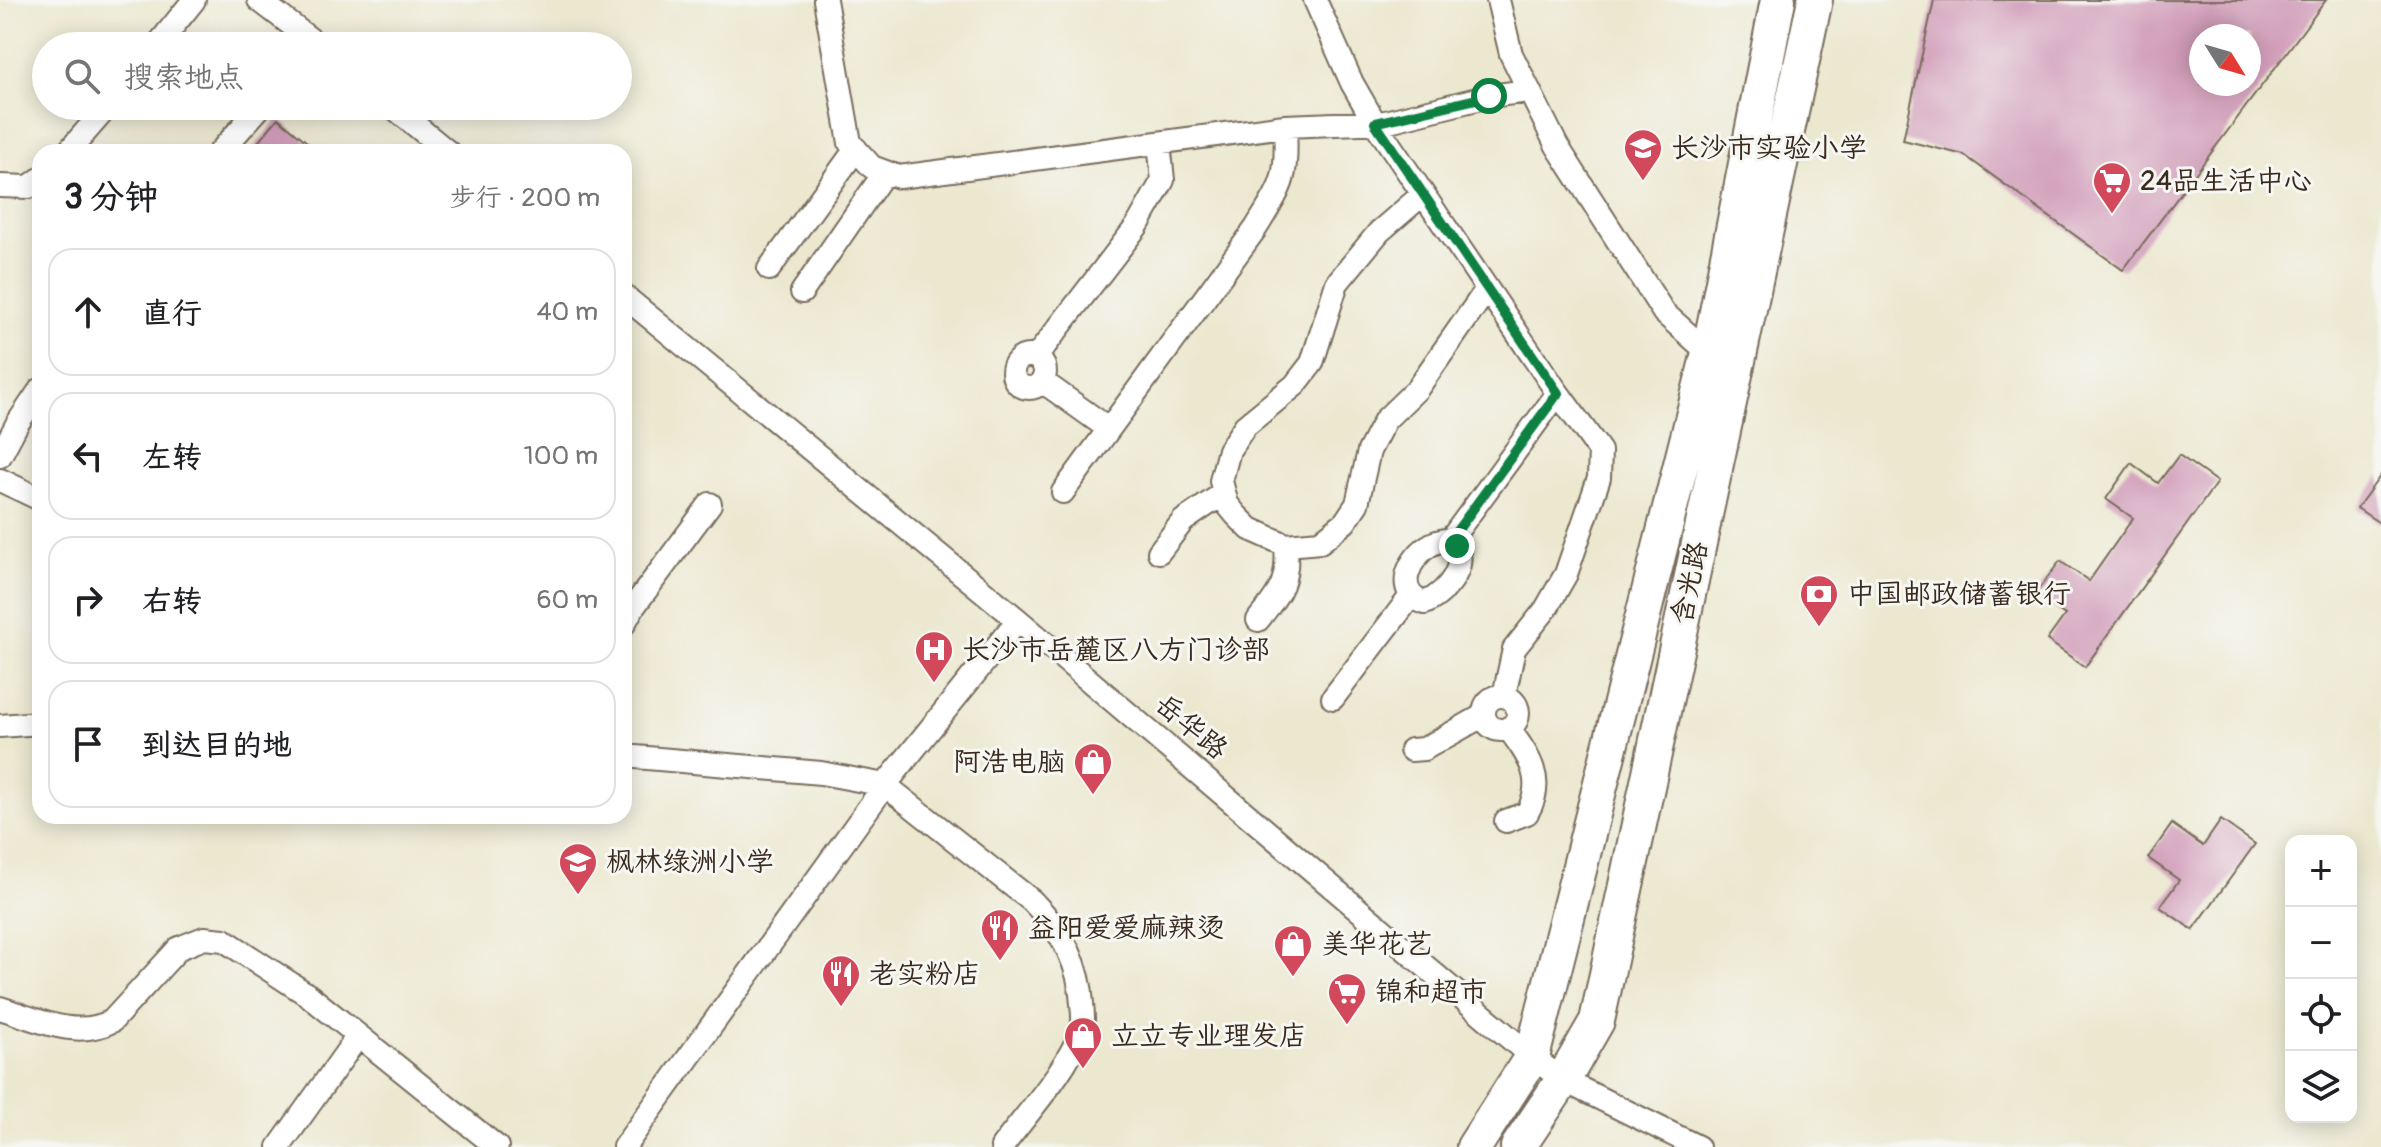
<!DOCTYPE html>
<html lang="zh">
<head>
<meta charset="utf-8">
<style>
	body { margin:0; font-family:Pangolin,"LXGW WenKai TC",sans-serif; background:#f6f6f6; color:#202124 }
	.controls { position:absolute; right:24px; bottom:24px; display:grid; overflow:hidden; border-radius:16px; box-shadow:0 4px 20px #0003 }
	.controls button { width:72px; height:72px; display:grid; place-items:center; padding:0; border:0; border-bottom:2px solid #e0e0e0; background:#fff; color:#202124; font:40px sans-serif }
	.compass { position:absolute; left:2189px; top:24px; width:72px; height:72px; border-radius:50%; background:#fff; box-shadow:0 4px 20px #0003; rotate:127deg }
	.stop { position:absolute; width:24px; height:24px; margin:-18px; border:6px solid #0b8043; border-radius:50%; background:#fff }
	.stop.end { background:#0b8043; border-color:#fff; box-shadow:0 2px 8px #0008 }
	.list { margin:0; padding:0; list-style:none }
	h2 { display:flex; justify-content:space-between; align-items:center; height:104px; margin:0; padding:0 32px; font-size:34px }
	h2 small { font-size:26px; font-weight:400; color:#757577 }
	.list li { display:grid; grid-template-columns:52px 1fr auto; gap:24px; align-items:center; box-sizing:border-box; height:128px; margin:0 16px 16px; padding:0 16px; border:2px solid #e0e0e0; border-radius:24px }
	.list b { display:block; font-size:30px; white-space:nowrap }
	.list em { font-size:26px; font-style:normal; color:#757577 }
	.icon { flex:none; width:44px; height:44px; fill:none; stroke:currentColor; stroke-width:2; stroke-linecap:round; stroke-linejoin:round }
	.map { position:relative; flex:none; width:2381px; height:1147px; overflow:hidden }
	.search { position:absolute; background:#fff; box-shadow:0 4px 20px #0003; left:32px; top:32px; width:600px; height:88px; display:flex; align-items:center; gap:20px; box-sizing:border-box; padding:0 28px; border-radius:44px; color:#757577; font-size:30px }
	.panel { position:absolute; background:#fff; box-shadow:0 4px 20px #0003; left:32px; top:144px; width:600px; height:680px; border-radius:24px }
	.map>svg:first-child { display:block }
	.building { fill:#d19db9; fill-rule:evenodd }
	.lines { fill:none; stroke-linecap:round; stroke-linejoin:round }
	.street-casing { stroke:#796c5c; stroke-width:26 }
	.primary-casing { stroke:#796c5c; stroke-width:38 }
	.street { stroke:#fff; stroke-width:22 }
	.primary { stroke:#fff; stroke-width:34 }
	.route { stroke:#0b8043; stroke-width:10 }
	.labels { text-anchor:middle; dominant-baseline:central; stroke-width:6; stroke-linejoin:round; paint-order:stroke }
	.poi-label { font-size:28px; fill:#3b2a1e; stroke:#f6f6f2; text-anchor:start }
	.street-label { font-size:28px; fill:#3b2a1e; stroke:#f6f6f2 }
</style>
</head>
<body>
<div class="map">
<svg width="2381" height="1147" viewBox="0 0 2381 1147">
	<rect width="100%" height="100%" fill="#f6f6f2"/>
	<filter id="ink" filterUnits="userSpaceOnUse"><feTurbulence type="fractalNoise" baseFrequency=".0125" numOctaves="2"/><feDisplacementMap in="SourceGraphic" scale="16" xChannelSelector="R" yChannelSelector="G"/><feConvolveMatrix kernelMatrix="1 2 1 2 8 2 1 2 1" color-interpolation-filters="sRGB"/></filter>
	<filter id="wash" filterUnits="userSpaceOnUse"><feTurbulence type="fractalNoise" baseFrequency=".006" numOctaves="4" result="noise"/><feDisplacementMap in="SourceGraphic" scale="32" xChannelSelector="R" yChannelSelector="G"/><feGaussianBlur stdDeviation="1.8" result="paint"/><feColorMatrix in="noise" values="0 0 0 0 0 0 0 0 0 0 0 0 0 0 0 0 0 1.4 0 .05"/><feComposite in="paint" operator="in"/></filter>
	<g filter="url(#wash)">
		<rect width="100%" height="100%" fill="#ece8d0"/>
		<g id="blocks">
			<path class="building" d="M1934,0H2326L2123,270L1964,155L1903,140ZM2201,36H2249V84H2201Z
				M278,118L319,152H250Z
				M2179,455L2217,482L2085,667L2047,640L2065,615L2035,594L2060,561L2089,581L2133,518L2106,499L2131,463L2158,483Z
				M2381,475V524L2357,508Z
				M2221,820L2255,844L2193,930L2160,907L2179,880L2148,858L2172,824L2203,846Z"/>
		</g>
	</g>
	<g filter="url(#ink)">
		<use href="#blocks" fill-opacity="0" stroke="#796c5c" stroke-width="2"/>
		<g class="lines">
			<defs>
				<path id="street" d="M259,0L319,46
					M825,0L850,143L872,167L899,177L1285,126L1385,122L1489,96L1529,91
					M1315,0L1352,83L1375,123L1555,389L1600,451L1599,478L1566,574L1546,609L1514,649L1504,696
					M1498,0L1511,54L1557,146L1664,313L1709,353
					M157,46L194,0
					M392,106L448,152
					M68,152L108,106
					M220,152L261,106
					M0,186L29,187L40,179
					M1423,194L1379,232L1337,283L1312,363L1295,385L1245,426L1229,450L1221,481L1227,504L1236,515L1250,529L1286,545L1320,542L1345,522L1357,504L1369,451L1385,420L1417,389L1487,289
					M769,269L856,149
					M802,292L885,172
					M624,296L1018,620L1532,1057L1563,1080L1698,1147
					M1013 372a16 16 0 1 1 32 0a16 16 0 1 1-32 0Z
					M1036,357L1137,226L1163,180L1159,143
					M1042,381L1109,429
					M0,456L17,424L40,390
					M0,480L40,499
					M1063,492L1256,228C1283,184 1288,180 1285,126
					M1451,539C1473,562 1448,592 1425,603C1392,593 1409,556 1432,544C1437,541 1445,540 1451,539L1558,393
					M1159,552L1183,521L1224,493
					M1258,620C1280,592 1289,583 1286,545
					M624,624L632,609L710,504
					M1484 713a17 17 0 1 1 34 0a17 17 0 1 1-34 0Z
					M1333,698L1411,596
					M0,726L40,723
					M1411,750L1424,749L1484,715
					M624,756L821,773L885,785L1032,901C1061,930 1080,963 1082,1004C1083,1012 1084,1021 1082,1029C1067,1070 1028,1112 1002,1147
					M1506,821L1527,813C1547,780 1528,755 1508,728
					M0,1008C36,1019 76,1040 112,1021L179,948L204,938L224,940L308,995L497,1147
					M279,1147L358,1036
					M624,1147L885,785L1018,620"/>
				<path id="primary" d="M1474,1147L1532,1057L1709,353L1778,0
					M1518,1147L1563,1080L1597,1021L1815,0"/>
			</defs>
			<use href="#street" class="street-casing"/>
			<use href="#primary" class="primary-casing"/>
			<use href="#street" class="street"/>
			<use href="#primary" class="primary"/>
		</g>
	</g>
	<g class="lines" filter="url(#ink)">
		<path class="route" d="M1457,546L1451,539L1558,393L1375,123L1489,96"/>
	</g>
	<defs>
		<symbol id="school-pin" viewBox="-11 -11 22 30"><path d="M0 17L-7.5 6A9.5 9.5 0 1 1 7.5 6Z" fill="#d1495b" stroke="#f6f6f2"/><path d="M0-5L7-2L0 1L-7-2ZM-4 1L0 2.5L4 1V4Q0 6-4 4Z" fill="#fff"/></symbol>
		<symbol id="supermarket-pin" viewBox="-11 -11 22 30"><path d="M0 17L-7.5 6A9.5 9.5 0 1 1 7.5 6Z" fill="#d1495b" stroke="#f6f6f2"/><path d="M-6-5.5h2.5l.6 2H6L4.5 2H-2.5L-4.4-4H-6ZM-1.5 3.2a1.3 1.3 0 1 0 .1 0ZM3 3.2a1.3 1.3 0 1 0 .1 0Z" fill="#fff"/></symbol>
		<symbol id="bank-pin" viewBox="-11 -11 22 30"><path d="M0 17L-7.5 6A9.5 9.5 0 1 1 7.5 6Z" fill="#d1495b" stroke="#f6f6f2"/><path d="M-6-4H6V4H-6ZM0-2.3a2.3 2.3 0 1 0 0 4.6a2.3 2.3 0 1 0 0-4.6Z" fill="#fff"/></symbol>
		<symbol id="hospital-pin" viewBox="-11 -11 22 30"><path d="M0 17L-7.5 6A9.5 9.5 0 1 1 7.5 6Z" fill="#d1495b" stroke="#f6f6f2"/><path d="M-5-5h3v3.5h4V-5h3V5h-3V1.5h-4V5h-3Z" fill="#fff"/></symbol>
		<symbol id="shop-pin" viewBox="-11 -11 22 30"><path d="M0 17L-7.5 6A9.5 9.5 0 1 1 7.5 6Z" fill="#d1495b" stroke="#f6f6f2"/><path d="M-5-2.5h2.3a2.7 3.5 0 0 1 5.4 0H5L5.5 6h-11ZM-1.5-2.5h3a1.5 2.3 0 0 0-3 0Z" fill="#fff"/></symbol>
		<symbol id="restaurant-pin" viewBox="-11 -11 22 30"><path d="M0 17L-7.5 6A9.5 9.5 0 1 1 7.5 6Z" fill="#d1495b" stroke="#f6f6f2"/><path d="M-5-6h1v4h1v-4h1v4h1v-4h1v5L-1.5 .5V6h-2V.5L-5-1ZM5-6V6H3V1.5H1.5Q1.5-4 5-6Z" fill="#fff"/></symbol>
	</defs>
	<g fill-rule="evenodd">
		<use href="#school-pin" x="1621" y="126" width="44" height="60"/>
		<use href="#supermarket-pin" x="2090" y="159" width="44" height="60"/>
		<use href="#bank-pin" x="1797" y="572" width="44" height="60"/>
		<use href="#hospital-pin" x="912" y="628" width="44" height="60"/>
		<use href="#shop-pin" x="1071" y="740" width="44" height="60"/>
		<use href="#school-pin" x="556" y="840" width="44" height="60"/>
		<use href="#restaurant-pin" x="978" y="906" width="44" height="60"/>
		<use href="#shop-pin" x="1271" y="922" width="44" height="60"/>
		<use href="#restaurant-pin" x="819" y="952" width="44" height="60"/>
		<use href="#supermarket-pin" x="1325" y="970" width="44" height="60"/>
		<use href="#shop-pin" x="1061" y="1014" width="44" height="60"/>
	</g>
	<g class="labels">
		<g class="poi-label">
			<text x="1671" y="148">长沙市实验小学</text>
			<text x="2140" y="181">24品生活中心</text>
			<text x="1847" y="594">中国邮政储蓄银行</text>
			<text x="962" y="650">长沙市岳麓区八方门诊部</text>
			<text x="1065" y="762" text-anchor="end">阿浩电脑</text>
			<text x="606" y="862">枫林绿洲小学</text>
			<text x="1028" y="928">益阳爱爱麻辣烫</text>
			<text x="1321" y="944">美华花艺</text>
			<text x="869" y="974">老实粉店</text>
			<text x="1375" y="992">锦和超市</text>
			<text x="1111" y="1036">立立专业理发店</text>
		</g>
		<g class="street-label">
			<text transform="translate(1690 583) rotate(-78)">含光路</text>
			<text transform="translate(1191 727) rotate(40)">岳华路</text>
		</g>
	</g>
</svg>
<div class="controls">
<button>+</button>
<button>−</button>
<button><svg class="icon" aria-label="locate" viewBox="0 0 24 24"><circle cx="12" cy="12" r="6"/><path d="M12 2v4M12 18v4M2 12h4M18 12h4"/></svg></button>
<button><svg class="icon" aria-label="layers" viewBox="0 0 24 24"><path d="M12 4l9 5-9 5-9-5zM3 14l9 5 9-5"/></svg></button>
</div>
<svg class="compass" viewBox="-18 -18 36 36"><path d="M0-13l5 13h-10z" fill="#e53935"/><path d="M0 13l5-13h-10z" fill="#757577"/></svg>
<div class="stop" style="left:1489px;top:96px"></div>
<div class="stop end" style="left:1457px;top:546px"></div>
<div class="search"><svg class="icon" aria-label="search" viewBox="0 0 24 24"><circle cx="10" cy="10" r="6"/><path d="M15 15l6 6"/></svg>搜索地点</div>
<section class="panel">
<h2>3 分钟<small>步行 · 200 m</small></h2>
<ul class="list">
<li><svg class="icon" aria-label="ahead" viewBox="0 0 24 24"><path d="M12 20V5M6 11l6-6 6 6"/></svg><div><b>直行</b></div><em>40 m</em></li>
<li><svg class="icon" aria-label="left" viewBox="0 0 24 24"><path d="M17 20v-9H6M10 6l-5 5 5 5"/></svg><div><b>左转</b></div><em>100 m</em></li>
<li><svg class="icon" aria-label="right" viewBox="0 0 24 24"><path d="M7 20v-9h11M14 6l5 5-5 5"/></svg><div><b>右转</b></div><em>60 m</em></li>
<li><svg class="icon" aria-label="arrive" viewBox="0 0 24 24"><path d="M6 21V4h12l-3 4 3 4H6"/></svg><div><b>到达目的地</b></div></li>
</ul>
</section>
</div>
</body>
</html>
